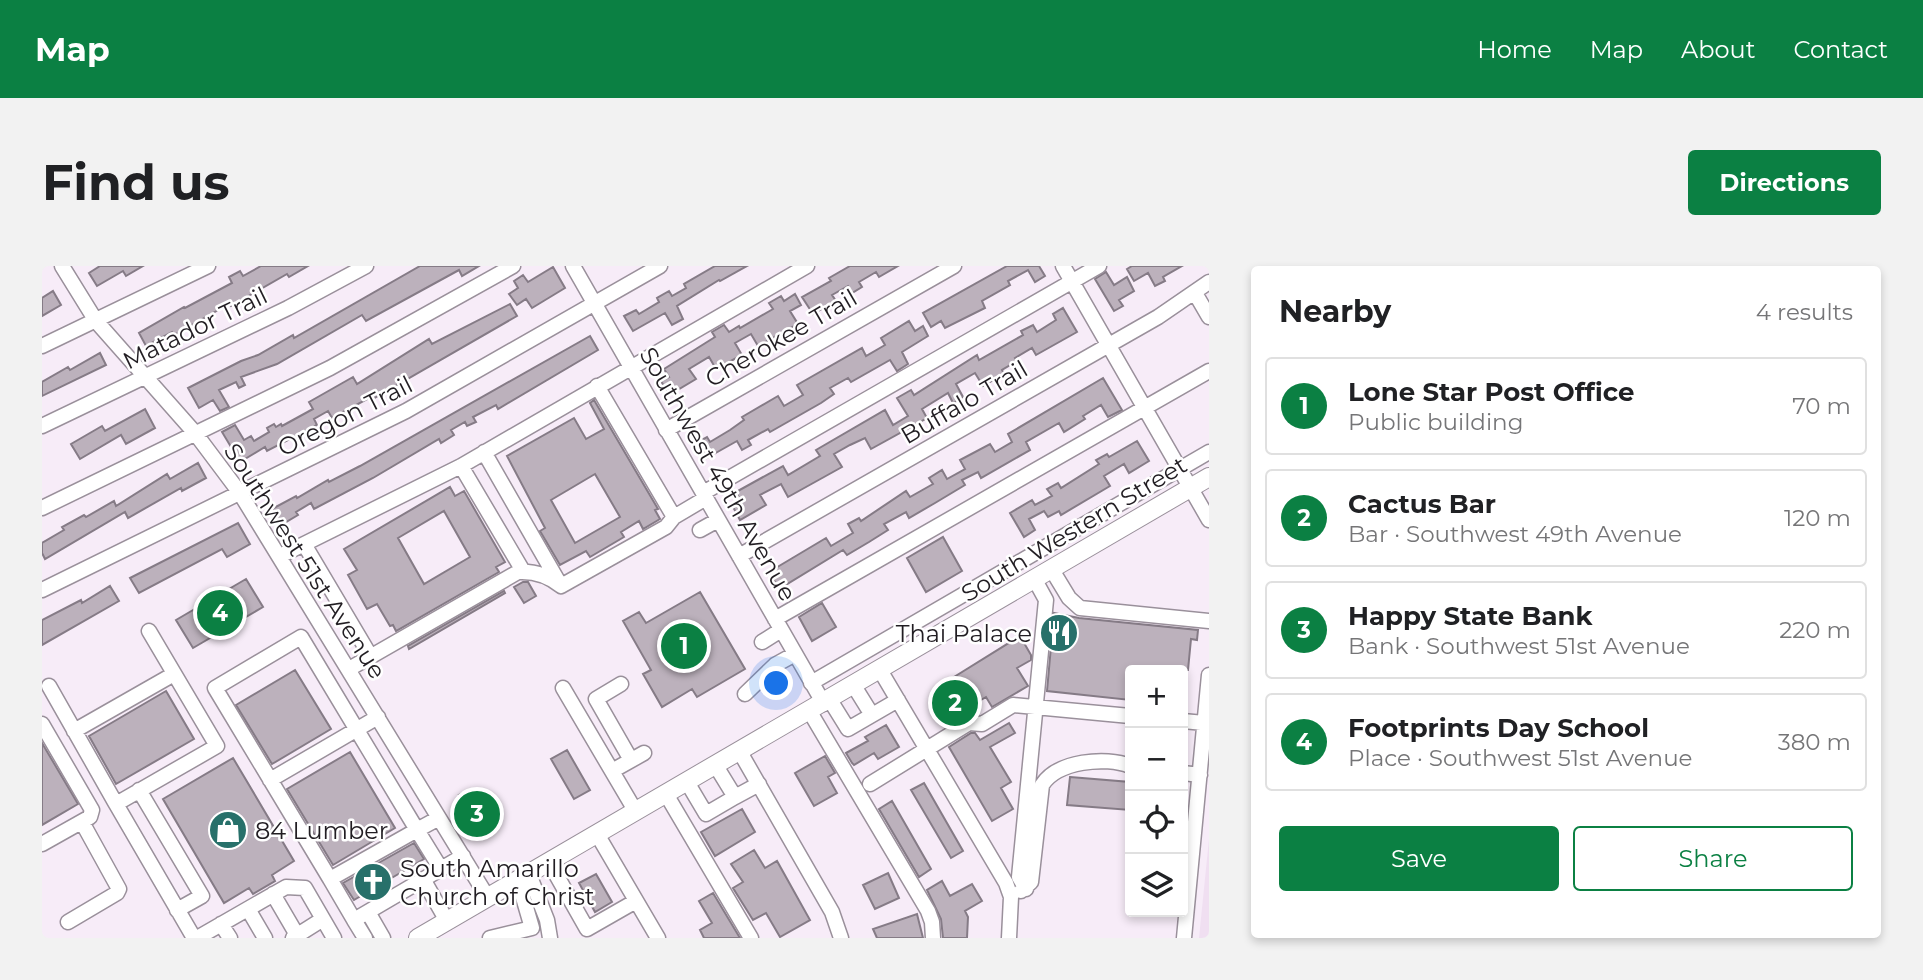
<!DOCTYPE html>
<html lang="en">
<head>
<meta charset="utf-8">
<style>
	body { margin:0; font-family:Montserrat,sans-serif; background:#f2f2f2; color:#202124 }
	.controls { position:absolute; right:21px; bottom:21px; display:grid; overflow:hidden; border-radius:7px; box-shadow:0 4px 10px #0003 }
	.controls button { width:63px; height:63px; display:grid; place-items:center; padding:0; border:0; border-bottom:2px solid #e0e0e0; background:#fff; color:#202124; font:35px sans-serif }
	.you { position:absolute; left:735px; top:418px; width:24px; height:24px; margin:-18px; border:5px solid #fff; border-radius:50%; background:#1a73e8; box-shadow:0 0 0 10px #1a73e833 }
	.badge { display:grid; place-items:center; width:46px; height:46px; border-radius:50%; background:#0b8043; color:#fff; font-size:23px; font-weight:700 }
	.pin { position:absolute; translate:-50% -50%; border:4px solid #fff; box-shadow:0 2px 7px #0006 }
	.list { margin:0; padding:0; list-style:none }
	h2 { display:flex; justify-content:space-between; align-items:center; height:91px; margin:0; padding:0 28px; font-size:30px }
	h2 small { font-size:23px; font-weight:400; color:#757577 }
	.list li { display:grid; grid-template-columns:46px 1fr auto; gap:21px; align-items:center; box-sizing:border-box; height:98px; margin:0 14px 14px; padding:0 14px; border:2px solid #e0e0e0; border-radius:7px }
	.list b { display:block; font-size:26px; white-space:nowrap }
	.list p { margin:0; font-size:23px; white-space:nowrap; color:#757577 }
	.list em { font-size:23px; font-style:normal; color:#757577 }
	.actions { display:flex; gap:14px; padding:21px 28px }
	.actions a { flex:1; padding:16px 0; border:2px solid #0b8043; border-radius:7px; text-align:center; font-size:24px; color:#0b8043 }
	.actions .main { background:#0b8043; color:#fff }
	.icon { flex:none; width:38px; height:38px; fill:none; stroke:currentColor; stroke-width:2; stroke-linecap:round; stroke-linejoin:round }
	.map { position:relative; flex:none; width:1167px; height:672px; overflow:hidden; border-radius:7px }
	header { display:flex; align-items:center; gap:42px; box-sizing:border-box; height:98px; padding:0 35px; background:#0b8043; color:#fff }
	header strong { font-size:33px }
	nav { display:flex; gap:38px; margin-inline-start:auto; font-size:24px }
	.intro { display:flex; align-items:center; justify-content:space-between; box-sizing:border-box; height:168px; padding:0 42px }
	h1 { margin:0; font-size:49px }
	.button { padding:18px 32px; border-radius:7px; background:#0b8043; color:#fff; font-size:24px; font-weight:700 }
	main { display:flex; gap:42px; padding:0 42px }
	aside { flex:1; background:#fff; border-radius:7px; box-shadow:0 4px 10px #0003 }
	.map>svg:first-child { display:block }
	.built { fill:#f0dff1 }
	.building { fill:#bcb1bc; stroke:#857b86; stroke-width:2; fill-rule:evenodd }
	.lines { fill:none; stroke-linecap:round; stroke-linejoin:round }
	.minor-casing { stroke:#9a909b; stroke-width:17 }
	.major-casing { stroke:#9a909b; stroke-width:20 }
	.minor { stroke:#fff; stroke-width:14 }
	.major { stroke:#fff; stroke-width:18 }
	.labels { text-anchor:middle; dominant-baseline:central; stroke-width:5; stroke-linejoin:round; paint-order:stroke }
	.street-label { font-size:24px; fill:#211d22; stroke:#fff }
	.poi-label { font-size:24px; fill:#211d22; stroke:#fff; text-anchor:start }
</style>
</head>
<body>
<header>
<strong>Map</strong>
<nav><a>Home</a><a>Map</a><a>About</a><a>Contact</a></nav>
</header>
<div class="intro"><h1>Find us</h1><a class="button">Directions</a></div>
<main>
<div class="map">
<svg width="1167" height="672" viewBox="0 0 1167 672">
	<rect width="100%" height="100%" fill="#f7ecf8"/>
	<path class="built" d="M1167,573V672H1157Z"/>
	<path class="building" d="M58,0H101L84,10L81,5L55,20L47,7Z
		M219,0H266L247,11L245,8L189,40L187,38L132,69L130,66L104,80L97,67L142,41L143,42L190,17L187,11L198,5L201,10Z
		M378,0H437L420,10L417,4L324,55L320,49L235,98L199,111L203,119L197,122L194,116L177,124L187,141L178,145L171,134L157,142L146,122L199,95L216,89L251,69L252,72Z
		M673,0H705L678,15L677,14L635,40L641,53L630,59L623,47L591,65L582,50L594,44L597,48L617,36L615,32L627,25L630,30L644,22L642,18Z
		M808,0H856L837,11L834,6L817,16L820,21L810,27L806,20L790,29L794,35L771,48L760,31L789,15L787,12Z
		M965,0H997L1003,10L993,16L986,4L966,15L968,19L940,35L943,42L903,62L899,55L889,61L881,47Z
		M1090,0H1140L1121,11L1123,15L1113,20L1106,7L1092,15L1085,3Z
		M511,1L523,22L490,42L484,33L475,39L467,28L476,22L472,15L481,9L486,16Z
		M1064,6L1072,19L1085,11L1092,25L1077,34L1081,40L1072,45L1053,13Z
		M11,25L19,39L0,50V32Z
		M753,28L759,39L748,45L756,58L716,80L709,68L693,77L700,89L674,103L667,91L647,103L654,113L627,129L619,115L627,111L622,103L673,71L670,66L682,59L687,66L697,60L698,62L731,43L727,37L739,30L742,35Z
		M468,38L475,50L329,134L327,132L290,152L286,145L272,153L275,159L225,185L223,181L198,196L180,166L193,159L202,174L209,170L212,175L227,166L225,162L232,158L234,161L239,158L240,160L271,143L267,136L311,111L315,118L387,73L390,78Z
		M1021,42L1035,66L994,89L990,82L973,92L975,95L960,104L962,108L941,120L933,107L914,118L921,131L911,137L906,127L880,143L885,152L829,183L823,172L808,179L792,188L800,201L746,231L739,218L718,229L724,239L698,254L690,239L698,234L694,226L741,200L746,209L778,190L774,184L843,144L851,159L866,150L855,132L869,124L872,129L935,89L937,94L981,69L979,65L991,59L995,66L1014,54L1011,48Z
		M867,55L873,65L881,60L886,70L860,86L866,98L855,105L848,94L809,116L806,112L788,122L792,128L779,137L728,166L726,163L706,174L709,179L700,184L695,175L663,193L654,177L665,171L668,176L688,164L702,154L700,151L736,130L742,140L761,129L755,119L820,82L824,90L843,79L839,72Z
		M548,70L556,84L456,143L454,139L431,151L434,156L425,160L423,156L409,164L412,169L399,177L397,173L331,212L272,243L269,237L254,246L256,249L239,259L230,243L254,230L255,232L286,214L287,216L318,200Z
		M58,87L64,99L0,130V116L26,101L28,104Z
		M1061,112L1080,144L1066,151L1059,139L1041,150L1043,153L1022,166L1017,157L984,176L988,184L939,212L936,206L920,214L923,219L893,237L867,252L864,246L842,258L846,264L827,276L805,289L801,284L737,323L727,306L784,272L789,280L811,267L806,258L817,252L819,255L864,225L868,231L891,218L887,212L900,204L905,213L923,203L918,194L948,178L953,186L970,176L966,168Z
		M552,134L616,243L613,244L618,253L601,263L597,255L579,266L582,271L548,291L544,285L518,299L498,265L503,262L465,190L532,152L544,173L562,163L548,137ZM553,208L578,251L533,277L509,234Z
		M103,143L113,162L84,178L79,169L38,193L29,178L60,160L63,165Z
		M1095,175L1107,195L1087,207L1082,198L1062,210L1068,220L1019,249L1017,245L1006,251L1002,245L987,253L993,264L982,271L968,247L990,234L993,239L1010,230L1005,223L1016,217L1019,222L1057,198L1054,194L1065,188L1067,191Z
		M156,197L164,212L140,225L139,222L86,252L83,246L3,293L0,287V277L22,264L20,261L42,249L44,251L72,235L74,240L125,208L128,213Z
		M408,221L413,230L422,225L463,296L454,301L457,306L354,365L351,359L348,360L335,338L325,343L306,309L315,304L302,283ZM402,245L428,291L382,318L356,272Z
		M196,257L208,278L185,291L180,283L97,327L88,312Z
		M901,271L920,305L884,326L865,292Z
		M204,313L221,341L151,382L134,354Z
		M481,316H486L494,330L482,337L472,321Z
		M68,320L77,335L0,379V354L39,334L40,337Z
		M462,325L463,327L367,383L366,380Z
		M658,326L703,403L655,431L650,423L620,441L601,408L609,404L581,355L597,346L604,357Z
		M780,337L794,361L770,375L757,351Z
		M1012,347L1037,352L1156,364L1155,374L1149,373L1146,404H1088V434L1005,425Z
		M978,370L989,389V394L975,402L986,420L950,441L944,431L929,440L930,442L915,451L913,449L907,452L897,435L919,422L912,411Z
		M253,404L289,463L230,498L194,439Z
		M124,425L152,473L74,518L47,470Z
		M967,457L973,467L948,481L969,516L959,522L971,543L950,555L907,481L929,467H933L938,474Z
		M844,459L857,481L836,493L832,487L812,499L810,497L804,487L826,475L823,471Z
		M0,477L36,538L0,559Z
		M525,484L548,524L532,533L509,493Z
		M308,486L353,562L291,599L245,523Z
		M783,490L793,507L786,511L795,527L772,540L753,507Z
		M191,492L252,595L230,609L233,615L211,628L207,622L182,637L121,533Z
		M1028,511L1088,516V544L1025,539Z
		M882,517L921,585L909,592L869,524Z
		M425,525L434,541L440,538L452,557L432,569L421,549L427,546L417,529Z
		M850,535L889,603L877,611L837,543Z
		M700,543L713,566L673,590L659,566Z
		M372,577L382,593L312,634L301,617Z
		M712,584L723,602L735,595L768,654L738,671L724,647L711,654L691,622L701,616L689,598Z
		M846,607L857,632L833,643L821,619Z
		M554,608L570,636L553,646L537,617Z
		M900,615L908,630L930,618L940,635L923,645L926,651L925,672H901L899,653L885,624Z
		M671,627L698,672H662L658,664L670,657L657,635Z
		M875,648L881,672H835L831,663Z"/>
	<g class="lines">
		<defs>
			<path id="minor" d="M20,0L54,55L153,167L198,227L446,632
				M531,0L782,438
				M1021,0L1167,254
				M1153,27L1167,51
				M0,80L166,0
				M555,120L632,251
				M0,160L246,42L324,0
				M624,164L912,0
				M442,186L516,315
				M419,200L481,305
				M661,227L1057,0
				M0,242L288,102L471,0
				M658,264L676,254
				M262,278L329,391
				M238,290L419,200L765,0
				M697,290L1116,51L1167,16
				M1010,304L1027,332L1038,342L1167,355
				M0,324L364,145L618,0
				M733,353L1167,105
				M107,365L175,480L74,538L152,672
				M259,371L375,564L288,613L173,422Z
				M720,376L739,364
				M307,403L476,306C493,305 506,309 519,320L624,261L632,251L664,232
				M838,404L964,617L969,631L967,672
				M769,417L1167,186
				M579,418L554,433L589,494
				M7,420L74,538
				M812,420L830,449
				M521,422L594,546
				M703,428L733,399L753,388
				M788,434L806,463L856,434
				M768,446L886,645L890,656L891,672
				M1141,455L1162,457
				M0,458L50,544L48,551L0,578
				M32,465L132,408
				M698,486L790,646L799,672
				M570,505L602,487
				M1141,507L1158,509
				M228,514L336,451
				M645,516L664,548L693,531L674,500
				M828,518L927,457L940,458L971,439L1088,450
				M97,524L160,630L135,644
				M624,528L709,672
				M693,531L717,518
				M397,552L375,564L399,603
				M555,568L616,672
				M507,596L545,663L594,635
				M487,608L505,654L508,672
				M288,613L312,654L421,590
				M381,613L405,655
				M984,623L977,611L1004,334L993,314
				M979,625L989,616L1000,519C1015,495 1064,490 1088,500
				M231,628L255,669
				M206,643L223,672
				M326,646L341,672
				M312,654L323,672
				M26,656L75,627L77,623L40,556
				M179,658L188,672
				M155,672L244,621L263,622L281,653
				M251,672L281,653L292,672
				M448,672L490,662L476,614
				M1142,672L1167,409"/>
			<path id="major" d="M376,672L1167,211"/>
		</defs>
		<use href="#minor" class="minor-casing"/>
		<use href="#major" class="major-casing"/>
		<use href="#minor" class="minor"/>
		<use href="#major" class="major"/>
	</g>
	<defs>
		<symbol id="restaurant-disc" viewBox="-11 -11 22 22"><circle r="9.5" fill="#27706a" stroke="#fff"/><path d="M-5-6h1v4h1v-4h1v4h1v-4h1v5L-1.5 .5V6h-2V.5L-5-1ZM5-6V6H3V1.5H1.5Q1.5-4 5-6Z" fill="#fff"/></symbol>
		<symbol id="shop-disc" viewBox="-11 -11 22 22"><circle r="9.5" fill="#27706a" stroke="#fff"/><path d="M-5-2.5h2.3a2.7 3.5 0 0 1 5.4 0H5L5.5 6h-11ZM-1.5-2.5h3a1.5 2.3 0 0 0-3 0Z" fill="#fff"/></symbol>
		<symbol id="church-disc" viewBox="-11 -11 22 22"><circle r="9.5" fill="#27706a" stroke="#fff"/><path d="M-1.2-6h2.4v3.5h3.3v2.4h-3.3V6h-2.4V-.1h-3.3v-2.4h3.3Z" fill="#fff"/></symbol>
	</defs>
	<g fill-rule="evenodd">
		<use href="#restaurant-disc" x="995" y="345" width="44" height="44"/>
		<use href="#shop-disc" x="164" y="542" width="44" height="44"/>
		<use href="#church-disc" x="309" y="594" width="44" height="44"/>
	</g>
	<g class="labels">
		<g class="street-label">
			<text transform="translate(153 62) rotate(-26)">Matador Trail</text>
			<text transform="translate(739 72) rotate(-30)">Cherokee Trail</text>
			<text transform="translate(922 136) rotate(-30)">Buffalo Trail</text>
			<text transform="translate(303 150) rotate(-27)">Oregon Trail</text>
			<text transform="translate(676 208) rotate(60)">Southwest 49th Avenue</text>
			<text transform="translate(1032 263) rotate(-31)">South Western Street</text>
			<text transform="translate(263 295) rotate(57)">Southwest 51st Avenue</text>
		</g>
		<g class="poi-label">
			<text x="990" y="367" text-anchor="end">Thai Palace</text>
			<text x="213" y="564">84 Lumber</text>
			<text x="358" y="602">South Amarillo<tspan x="358" dy="28">Church of Christ</tspan></text>
		</g>
	</g>
</svg>
<div class="controls">
<button>+</button>
<button>−</button>
<button><svg class="icon" aria-label="locate" viewBox="0 0 24 24"><circle cx="12" cy="12" r="6"/><path d="M12 2v4M12 18v4M2 12h4M18 12h4"/></svg></button>
<button><svg class="icon" aria-label="layers" viewBox="0 0 24 24"><path d="M12 4l9 5-9 5-9-5zM3 14l9 5 9-5"/></svg></button>
</div>
<div class="you"></div>
<div class="pin badge" style="left:642px;top:380px">1</div>
<div class="pin badge" style="left:913px;top:437px">2</div>
<div class="pin badge" style="left:435px;top:548px">3</div>
<div class="pin badge" style="left:178px;top:347px">4</div>
</div>
<aside>
<h2>Nearby<small>4 results</small></h2>
<ul class="list">
<li><span class="badge">1</span><div><b>Lone Star Post Office</b><p>Public building</p></div><em>70 m</em></li>
<li><span class="badge">2</span><div><b>Cactus Bar</b><p>Bar · Southwest 49th Avenue</p></div><em>120 m</em></li>
<li><span class="badge">3</span><div><b>Happy State Bank</b><p>Bank · Southwest 51st Avenue</p></div><em>220 m</em></li>
<li><span class="badge">4</span><div><b>Footprints Day School</b><p>Place · Southwest 51st Avenue</p></div><em>380 m</em></li>
</ul>
<div class="actions"><a class="main">Save</a><a>Share</a></div>
</aside>
</main>
</body>
</html>
